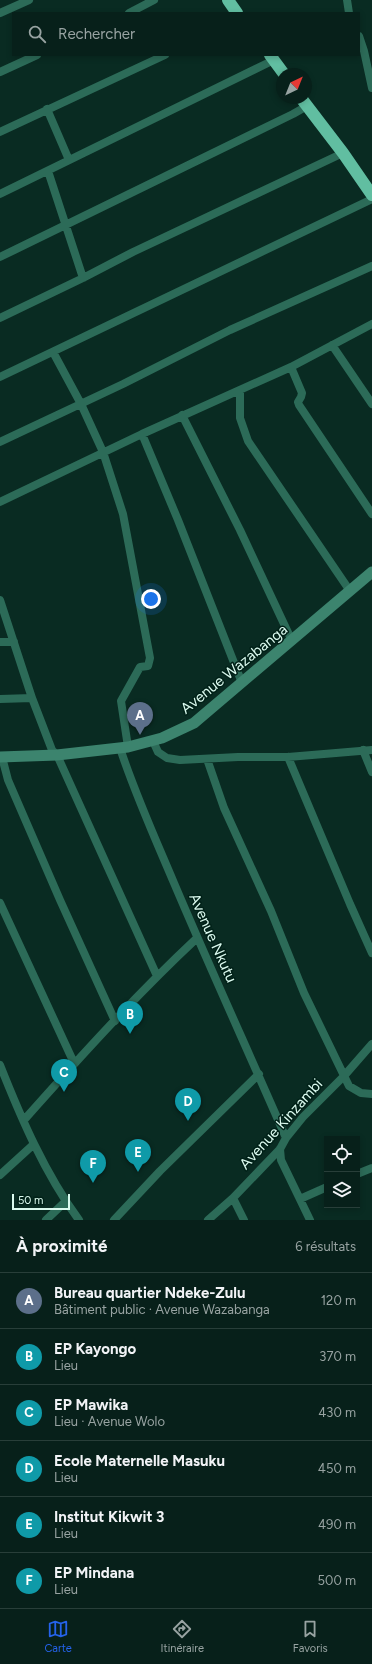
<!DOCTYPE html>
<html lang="fr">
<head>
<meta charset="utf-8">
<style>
	body { margin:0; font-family:Figtree,sans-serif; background:#152d27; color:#f1f3f6 }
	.controls { position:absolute; right:12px; bottom:12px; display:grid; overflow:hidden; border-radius:0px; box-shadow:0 2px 6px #0003 }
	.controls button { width:36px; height:36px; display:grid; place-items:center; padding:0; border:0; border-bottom:1px solid #283e39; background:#07201a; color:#f1f3f6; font:20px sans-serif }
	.compass { position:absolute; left:276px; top:68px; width:36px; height:36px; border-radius:50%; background:#07201a; box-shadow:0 2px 6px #0003; rotate:43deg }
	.scale { position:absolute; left:12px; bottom:10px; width:58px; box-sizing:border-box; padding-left:4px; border:2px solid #dbfaef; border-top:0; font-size:11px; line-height:14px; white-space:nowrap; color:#dbfaef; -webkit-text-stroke:3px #002118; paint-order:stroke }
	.you { position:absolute; left:151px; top:599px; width:14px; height:14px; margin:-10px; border:3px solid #fff; border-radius:50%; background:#1a73e8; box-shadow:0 0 0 6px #1a73e833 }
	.badge { display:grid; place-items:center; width:26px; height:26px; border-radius:50%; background:#2563eb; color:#fff; font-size:13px; font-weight:700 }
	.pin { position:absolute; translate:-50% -33px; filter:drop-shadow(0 1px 2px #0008) }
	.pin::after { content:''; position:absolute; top:21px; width:14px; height:12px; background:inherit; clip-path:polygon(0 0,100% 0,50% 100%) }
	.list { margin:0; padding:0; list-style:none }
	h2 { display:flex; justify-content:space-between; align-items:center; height:52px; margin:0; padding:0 16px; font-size:17px }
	h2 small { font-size:13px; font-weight:400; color:#98a3a2 }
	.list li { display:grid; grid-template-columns:26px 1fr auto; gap:12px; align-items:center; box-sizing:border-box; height:56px; padding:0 16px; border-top:1px solid #283e39 }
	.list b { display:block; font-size:15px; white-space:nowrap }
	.list p { margin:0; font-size:13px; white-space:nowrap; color:#98a3a2 }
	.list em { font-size:13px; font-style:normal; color:#98a3a2 }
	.icon { flex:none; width:22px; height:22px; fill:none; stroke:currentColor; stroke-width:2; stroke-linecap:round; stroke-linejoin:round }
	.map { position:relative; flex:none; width:372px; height:1220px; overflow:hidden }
	.search { position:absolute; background:#07201a; box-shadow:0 2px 6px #0003; left:12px; right:12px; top:12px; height:44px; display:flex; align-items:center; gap:10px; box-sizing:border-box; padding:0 14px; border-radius:0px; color:#98a3a2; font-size:15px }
	.sheet { height:388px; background:#07201a }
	nav { display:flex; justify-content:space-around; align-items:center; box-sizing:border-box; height:56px; border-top:1px solid #283e39; background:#07201a; font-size:11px; color:#98a3a2 }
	nav a { display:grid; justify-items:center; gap:2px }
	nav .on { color:#2563eb }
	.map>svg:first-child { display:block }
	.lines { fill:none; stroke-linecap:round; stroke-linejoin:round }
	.street { stroke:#2c6b58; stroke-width:8 }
	.secondary { stroke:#3c846e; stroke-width:11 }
	.highway { stroke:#61bea1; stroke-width:12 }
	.labels { text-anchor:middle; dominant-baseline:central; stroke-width:3; stroke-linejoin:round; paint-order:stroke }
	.street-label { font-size:15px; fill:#dbfaef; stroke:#002118 }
</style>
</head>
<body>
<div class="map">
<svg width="372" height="1220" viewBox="0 0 372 1220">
	<rect width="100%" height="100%" fill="#092b22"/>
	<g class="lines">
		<path class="street" d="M347,0L349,13
			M0,13L29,0
			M129,13L154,0
			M359,36L364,51L372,88
			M0,72L37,55
			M47,109L69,160
			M0,132L165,55
			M48,171L83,278
			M0,194L274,60
			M0,257L293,114L307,106
			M0,318L83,278L133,252L343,153
			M332,345L372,404
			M53,352L81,404L103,452L123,514L150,658L148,666L140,667L121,701L128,747
			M291,367L302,393L301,397L298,402L299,405L372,514
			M0,377L372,199
			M240,390V418L248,441L350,591
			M182,415L240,530L292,641
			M142,434L178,520L242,683
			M0,442L123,384L230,330L372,266
			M0,502L142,434L291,367L372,324
			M0,600L32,698L52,750L57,755L157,976
			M0,642H14
			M0,699L32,698
			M153,741L158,752L167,758L180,760L238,757H288L372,750
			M120,748C135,794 155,838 174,883C210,968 249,1053 286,1138
			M363,750L372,772
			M2,757L8,780L60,900L115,1021
			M288,757L350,904L372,953
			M207,759L224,808L271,911L304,993L349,1086L361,1093L372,1094
			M0,903L74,1063
			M0,1065C21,1118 45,1174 79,1220
			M24,1120C80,1057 136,995 197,938
			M280,1149L281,1160L310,1220
			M357,1174L372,1168
			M0,1175L34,1144
			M233,1198L244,1220
			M300,1199L327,1187
			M46,1220L65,1202
			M114,1220L160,1171L259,1074
			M208,1220L233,1198L280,1149L286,1138L303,1117L344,1076L372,1044"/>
		<path class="secondary" d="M0,757L57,755L128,747L162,738L194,723L372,572"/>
		<path class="highway" d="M228,0L237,13
			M270,55L284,74
			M301,98L343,153L372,195"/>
	</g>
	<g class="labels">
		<g class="street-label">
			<text transform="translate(234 669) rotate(-39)">Avenue Wazabanga</text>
			<text transform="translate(213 938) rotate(66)">Avenue Nkutu</text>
			<text transform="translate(281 1124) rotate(-48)">Avenue Kinzambi</text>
		</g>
	</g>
</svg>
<div class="controls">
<button><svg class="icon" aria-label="locate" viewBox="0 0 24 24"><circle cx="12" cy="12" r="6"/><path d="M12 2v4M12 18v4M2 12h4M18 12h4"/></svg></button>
<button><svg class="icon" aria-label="layers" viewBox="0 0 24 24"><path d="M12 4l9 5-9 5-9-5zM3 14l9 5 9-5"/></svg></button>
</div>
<svg class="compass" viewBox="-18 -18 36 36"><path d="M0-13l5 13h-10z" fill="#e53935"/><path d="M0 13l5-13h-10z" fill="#98a3a2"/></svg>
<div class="scale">50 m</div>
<div class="you"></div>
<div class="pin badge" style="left:140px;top:735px;background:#5c6f8a">A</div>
<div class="pin badge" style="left:130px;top:1034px;background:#0f9aa8">B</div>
<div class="pin badge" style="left:64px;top:1092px;background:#0f9aa8">C</div>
<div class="pin badge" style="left:188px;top:1121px;background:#0f9aa8">D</div>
<div class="pin badge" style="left:138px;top:1172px;background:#0f9aa8">E</div>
<div class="pin badge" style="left:93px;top:1183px;background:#0f9aa8">F</div>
<div class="search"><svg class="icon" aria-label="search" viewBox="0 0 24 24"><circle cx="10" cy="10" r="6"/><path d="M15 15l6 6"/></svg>Rechercher</div>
</div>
<section class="sheet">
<h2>À proximité<small>6 résultats</small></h2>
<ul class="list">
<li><span class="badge" style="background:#5c6f8a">A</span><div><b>Bureau quartier Ndeke-Zulu</b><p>Bâtiment public · Avenue Wazabanga</p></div><em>120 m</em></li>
<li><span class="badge" style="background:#0f9aa8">B</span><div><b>EP Kayongo</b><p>Lieu</p></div><em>370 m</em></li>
<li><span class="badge" style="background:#0f9aa8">C</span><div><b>EP Mawika</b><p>Lieu · Avenue Wolo</p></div><em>430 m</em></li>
<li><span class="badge" style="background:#0f9aa8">D</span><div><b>Ecole Maternelle Masuku</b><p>Lieu</p></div><em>450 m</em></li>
<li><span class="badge" style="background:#0f9aa8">E</span><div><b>Institut Kikwit 3</b><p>Lieu</p></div><em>490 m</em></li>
<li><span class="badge" style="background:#0f9aa8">F</span><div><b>EP Mindana</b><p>Lieu</p></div><em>500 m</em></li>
</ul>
</section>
<nav>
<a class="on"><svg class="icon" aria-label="map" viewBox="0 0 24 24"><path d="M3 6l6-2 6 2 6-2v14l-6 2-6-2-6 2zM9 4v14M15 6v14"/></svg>Carte</a>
<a><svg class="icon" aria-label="directions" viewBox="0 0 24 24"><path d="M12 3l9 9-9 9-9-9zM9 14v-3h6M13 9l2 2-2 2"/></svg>Itinéraire</a>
<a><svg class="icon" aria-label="saved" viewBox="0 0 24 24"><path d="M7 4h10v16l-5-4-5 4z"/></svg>Favoris</a>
</nav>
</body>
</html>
